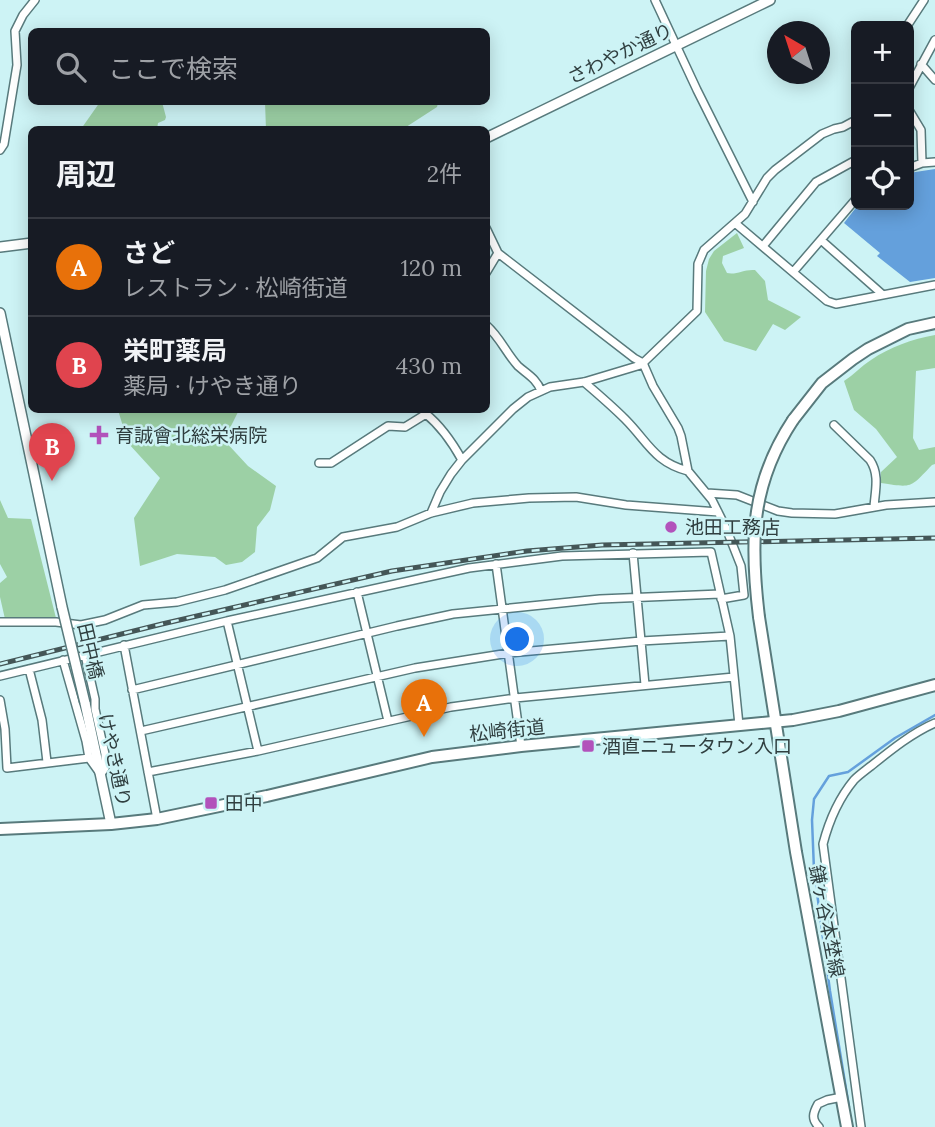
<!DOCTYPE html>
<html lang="ja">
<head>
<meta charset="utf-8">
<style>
	body { margin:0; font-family:Lora,"Noto Sans JP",serif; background:#242831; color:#f1f3f6 }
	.controls { position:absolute; right:21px; top:21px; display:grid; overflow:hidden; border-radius:10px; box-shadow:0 4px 18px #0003 }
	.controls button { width:63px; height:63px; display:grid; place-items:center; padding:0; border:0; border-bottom:2px solid #363941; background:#171b24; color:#f1f3f6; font:35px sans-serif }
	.compass { position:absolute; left:767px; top:21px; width:63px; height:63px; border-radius:50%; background:#171b24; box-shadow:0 4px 18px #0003; rotate:321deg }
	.you { position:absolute; left:518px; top:640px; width:24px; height:24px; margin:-18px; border:5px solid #fff; border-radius:50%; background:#1a73e8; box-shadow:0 0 0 10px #1a73e833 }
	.badge { display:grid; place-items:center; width:46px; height:46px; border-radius:50%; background:#8c9099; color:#fff; font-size:23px; font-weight:700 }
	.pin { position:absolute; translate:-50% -58px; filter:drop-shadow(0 2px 4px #0008) }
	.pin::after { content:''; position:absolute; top:37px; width:24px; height:21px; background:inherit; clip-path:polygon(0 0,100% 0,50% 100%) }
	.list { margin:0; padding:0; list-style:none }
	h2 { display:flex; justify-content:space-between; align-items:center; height:91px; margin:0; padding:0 28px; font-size:30px }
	h2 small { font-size:23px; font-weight:400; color:#9ea1a6 }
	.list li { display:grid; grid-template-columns:46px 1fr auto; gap:21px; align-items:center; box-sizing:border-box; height:98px; padding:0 28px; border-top:2px solid #363941 }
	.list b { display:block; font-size:26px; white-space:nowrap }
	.list p { margin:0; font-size:23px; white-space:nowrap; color:#9ea1a6 }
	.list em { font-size:23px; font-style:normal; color:#9ea1a6 }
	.icon { flex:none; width:38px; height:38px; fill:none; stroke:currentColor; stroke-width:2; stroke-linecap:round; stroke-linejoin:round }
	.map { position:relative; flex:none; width:935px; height:1127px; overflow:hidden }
	.search { position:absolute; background:#171b24; box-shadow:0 4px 18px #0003; left:28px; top:28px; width:462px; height:77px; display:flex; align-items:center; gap:18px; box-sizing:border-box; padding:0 24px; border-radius:10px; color:#9ea1a6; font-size:26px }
	.panel { position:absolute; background:#171b24; box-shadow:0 4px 18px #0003; left:28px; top:126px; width:462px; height:287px; border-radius:10px }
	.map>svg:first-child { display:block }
	.green { fill:#9cd0a5 }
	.water { fill:#64a0dc }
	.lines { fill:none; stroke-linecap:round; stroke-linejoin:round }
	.stream { stroke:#64a0dc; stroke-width:2.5 }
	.minor-casing { stroke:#587a7c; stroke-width:10 }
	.tertiary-casing { stroke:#587a7c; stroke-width:12 }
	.primary-casing { stroke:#587a7c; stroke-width:14 }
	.minor { stroke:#fff; stroke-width:7 }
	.tertiary { stroke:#fff; stroke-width:9 }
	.primary { stroke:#fff; stroke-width:10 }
	.rail-casing { stroke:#445657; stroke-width:5 }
	.rail { stroke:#cdf3f5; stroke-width:2.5; stroke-dasharray:8; stroke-linecap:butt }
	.tertiary-bridge-casing { stroke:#587a7c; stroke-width:12; stroke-linecap:butt }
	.primary-bridge-casing { stroke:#587a7c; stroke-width:14; stroke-linecap:butt }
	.tertiary-bridge { stroke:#fff; stroke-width:9 }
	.primary-bridge { stroke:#fff; stroke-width:10 }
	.poi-dot { fill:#b252bb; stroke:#cdf3f5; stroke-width:2.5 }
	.labels { text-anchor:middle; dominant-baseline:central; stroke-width:5; stroke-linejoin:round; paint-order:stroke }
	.street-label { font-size:19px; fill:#303f40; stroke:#cdf3f5 }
	.poi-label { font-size:19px; fill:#303f40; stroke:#cdf3f5; text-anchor:start }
</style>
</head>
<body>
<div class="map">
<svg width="935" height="1127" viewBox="0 0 935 1127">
	<rect width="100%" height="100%" fill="#cdf3f5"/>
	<path class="green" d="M100,102H162L166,117L165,120L158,123L157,129H81Z
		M265,102H438V103L437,107L403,129L266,130Z
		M737,233L744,248L723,256L722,263L727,273C737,275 744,269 755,270L765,281L768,300L801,317L785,330L773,324L756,351L724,341L705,312L706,271L709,259L714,251Z
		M935,335V368L916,371L913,438L919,450L935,447V464L932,465C910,488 913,488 881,483V472L897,457L876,429L854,410L844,381C854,375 861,366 871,360C890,347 912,339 935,335Z
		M118,410H239L224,440L248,466L276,486L270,510L257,527L255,552L242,562L226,565L215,557L177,554L140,566L134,518L160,478L128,443Z
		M0,500L8,518L31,519L56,618L5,619L0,597V583L7,577L0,564Z"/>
	<path class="water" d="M935,169V278L910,282L877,256L880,253L844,223L858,205H909V173Z"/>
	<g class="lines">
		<path class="stream" d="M849,1107L830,991L814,870L812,820L814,799L829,776L848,772L895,738L935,715"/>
		<defs>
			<path id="minor" d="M655,0L697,90L753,202
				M907,26L924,0
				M921,64L935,80
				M909,88L935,40
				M909,110L921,130L922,163
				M0,150L4,144L17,65L15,31L23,15L35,0
				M909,168L922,163L935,162
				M735,223L827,301L836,304L935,285
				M486,228L498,253L634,358L643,363
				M821,240L882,294
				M763,246L816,182L856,160
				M794,271L856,199
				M486,273L498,253
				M486,325C500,337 506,353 518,366C527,374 537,379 541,391
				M584,382C598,394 612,406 625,419C648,442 654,462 688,471
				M834,425L870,460C880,475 875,491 874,507
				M319,463H331L388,426L405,427L426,414C442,427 452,442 462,460
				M707,493L737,495L778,511L792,513L835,514L886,505L935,502
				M431,513L440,492L451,474L462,460L513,409L528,397L550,387L584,382L644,364
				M633,553L645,685
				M496,564L521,746
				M357,592L388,721
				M721,599L744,595L741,566L726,528L712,500L688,471L681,436L678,428L653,386L643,363L697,311L698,264L704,250L745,214L767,178L775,170L822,134L834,129L843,127L856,120
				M227,621L258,751
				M0,622H56L81,625L105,620L143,605L177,602L225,590L317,558L343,537L397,527L431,513L473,503L529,498L576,497L626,505L718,512
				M124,645L157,819
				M85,655L95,699V709L105,754V768L101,774
				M63,660L86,741L89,758L99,772
				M29,669L42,720L47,762
				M0,676L227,621L469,568L562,556L711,552L730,636L739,725
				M132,690L397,626L453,614L600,599L720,594
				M0,700L5,729L7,768L89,758
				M141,731L415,668L509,653L641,641L730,636
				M148,772L258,751L451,707L515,698L734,677
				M819,1127C811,1119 813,1113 818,1104L827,1100L842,1097
				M861,1127L823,844C829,821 839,798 854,780C859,775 866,770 871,766C891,750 912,733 935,723"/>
			<path id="tertiary" d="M486,138L770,0
				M0,247L32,243
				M0,313L62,607
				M85,703L111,824"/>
			<path id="primary" d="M793,420L822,383L853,359L868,349L908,329L935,323
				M759,617L796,852L847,1127
				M0,829L111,824L157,819L267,796L432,757L521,746L793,720L839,711L935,685"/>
		</defs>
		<use href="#minor" class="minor-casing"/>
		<use href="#tertiary" class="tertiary-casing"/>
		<use href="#primary" class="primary-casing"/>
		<use href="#minor" class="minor"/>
		<use href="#tertiary" class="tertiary"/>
		<use href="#primary" class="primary"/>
		<defs>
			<path id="rail" d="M0,664L162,624L392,571L527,551L602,545L935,538"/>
		</defs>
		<use href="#rail" class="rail-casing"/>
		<use href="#rail" class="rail"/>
		<defs>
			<path id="tertiary-bridge" d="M62,607L85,703"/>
			<path id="primary-bridge" d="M759,617C750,543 750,485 793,420"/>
		</defs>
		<use href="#tertiary-bridge" class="tertiary-bridge-casing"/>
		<use href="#primary-bridge" class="primary-bridge-casing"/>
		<use href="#tertiary-bridge" class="tertiary-bridge"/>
		<use href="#primary-bridge" class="primary-bridge"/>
	</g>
	<g class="poi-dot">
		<path d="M95.5 424.5h7v7h7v7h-7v7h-7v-7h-7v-7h7z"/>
		<circle cx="671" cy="527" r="7"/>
		<rect x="581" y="739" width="14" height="14" rx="3.5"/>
		<rect x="204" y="796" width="14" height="14" rx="3.5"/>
	</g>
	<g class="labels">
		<g class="street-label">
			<text transform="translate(620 53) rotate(-26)">さわやか通り</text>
			<text transform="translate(91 651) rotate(77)">田中橋</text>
			<text transform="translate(507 730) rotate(-6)">松崎街道</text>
			<text transform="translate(115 760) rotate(78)">けやき通り</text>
			<text transform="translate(827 921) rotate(79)">鎌ヶ谷本埜線</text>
		</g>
		<g class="poi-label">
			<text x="115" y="435">育誠會北総栄病院</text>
			<text x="685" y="527">池田工務店</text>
			<text x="602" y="746">酒直ニュータウン入口</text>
			<text x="225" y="803">田中</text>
		</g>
	</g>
</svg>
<div class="controls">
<button>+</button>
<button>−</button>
<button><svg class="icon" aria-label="locate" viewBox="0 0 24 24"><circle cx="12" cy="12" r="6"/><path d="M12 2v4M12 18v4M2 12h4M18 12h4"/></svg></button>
</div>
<svg class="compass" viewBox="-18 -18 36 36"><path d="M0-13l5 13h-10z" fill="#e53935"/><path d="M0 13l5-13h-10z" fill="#9ea1a6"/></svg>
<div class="you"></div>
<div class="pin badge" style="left:424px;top:737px;background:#e8710a">A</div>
<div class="pin badge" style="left:52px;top:481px;background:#e0444e">B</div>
<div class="search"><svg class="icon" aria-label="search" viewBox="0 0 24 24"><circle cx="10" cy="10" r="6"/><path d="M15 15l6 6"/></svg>ここで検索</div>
<section class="panel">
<h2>周辺<small>2件</small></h2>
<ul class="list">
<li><span class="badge" style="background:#e8710a">A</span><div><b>さど</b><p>レストラン · 松崎街道</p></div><em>120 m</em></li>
<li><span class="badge" style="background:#e0444e">B</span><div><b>栄町薬局</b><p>薬局 · けやき通り</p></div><em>430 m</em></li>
</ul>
</section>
</div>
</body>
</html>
